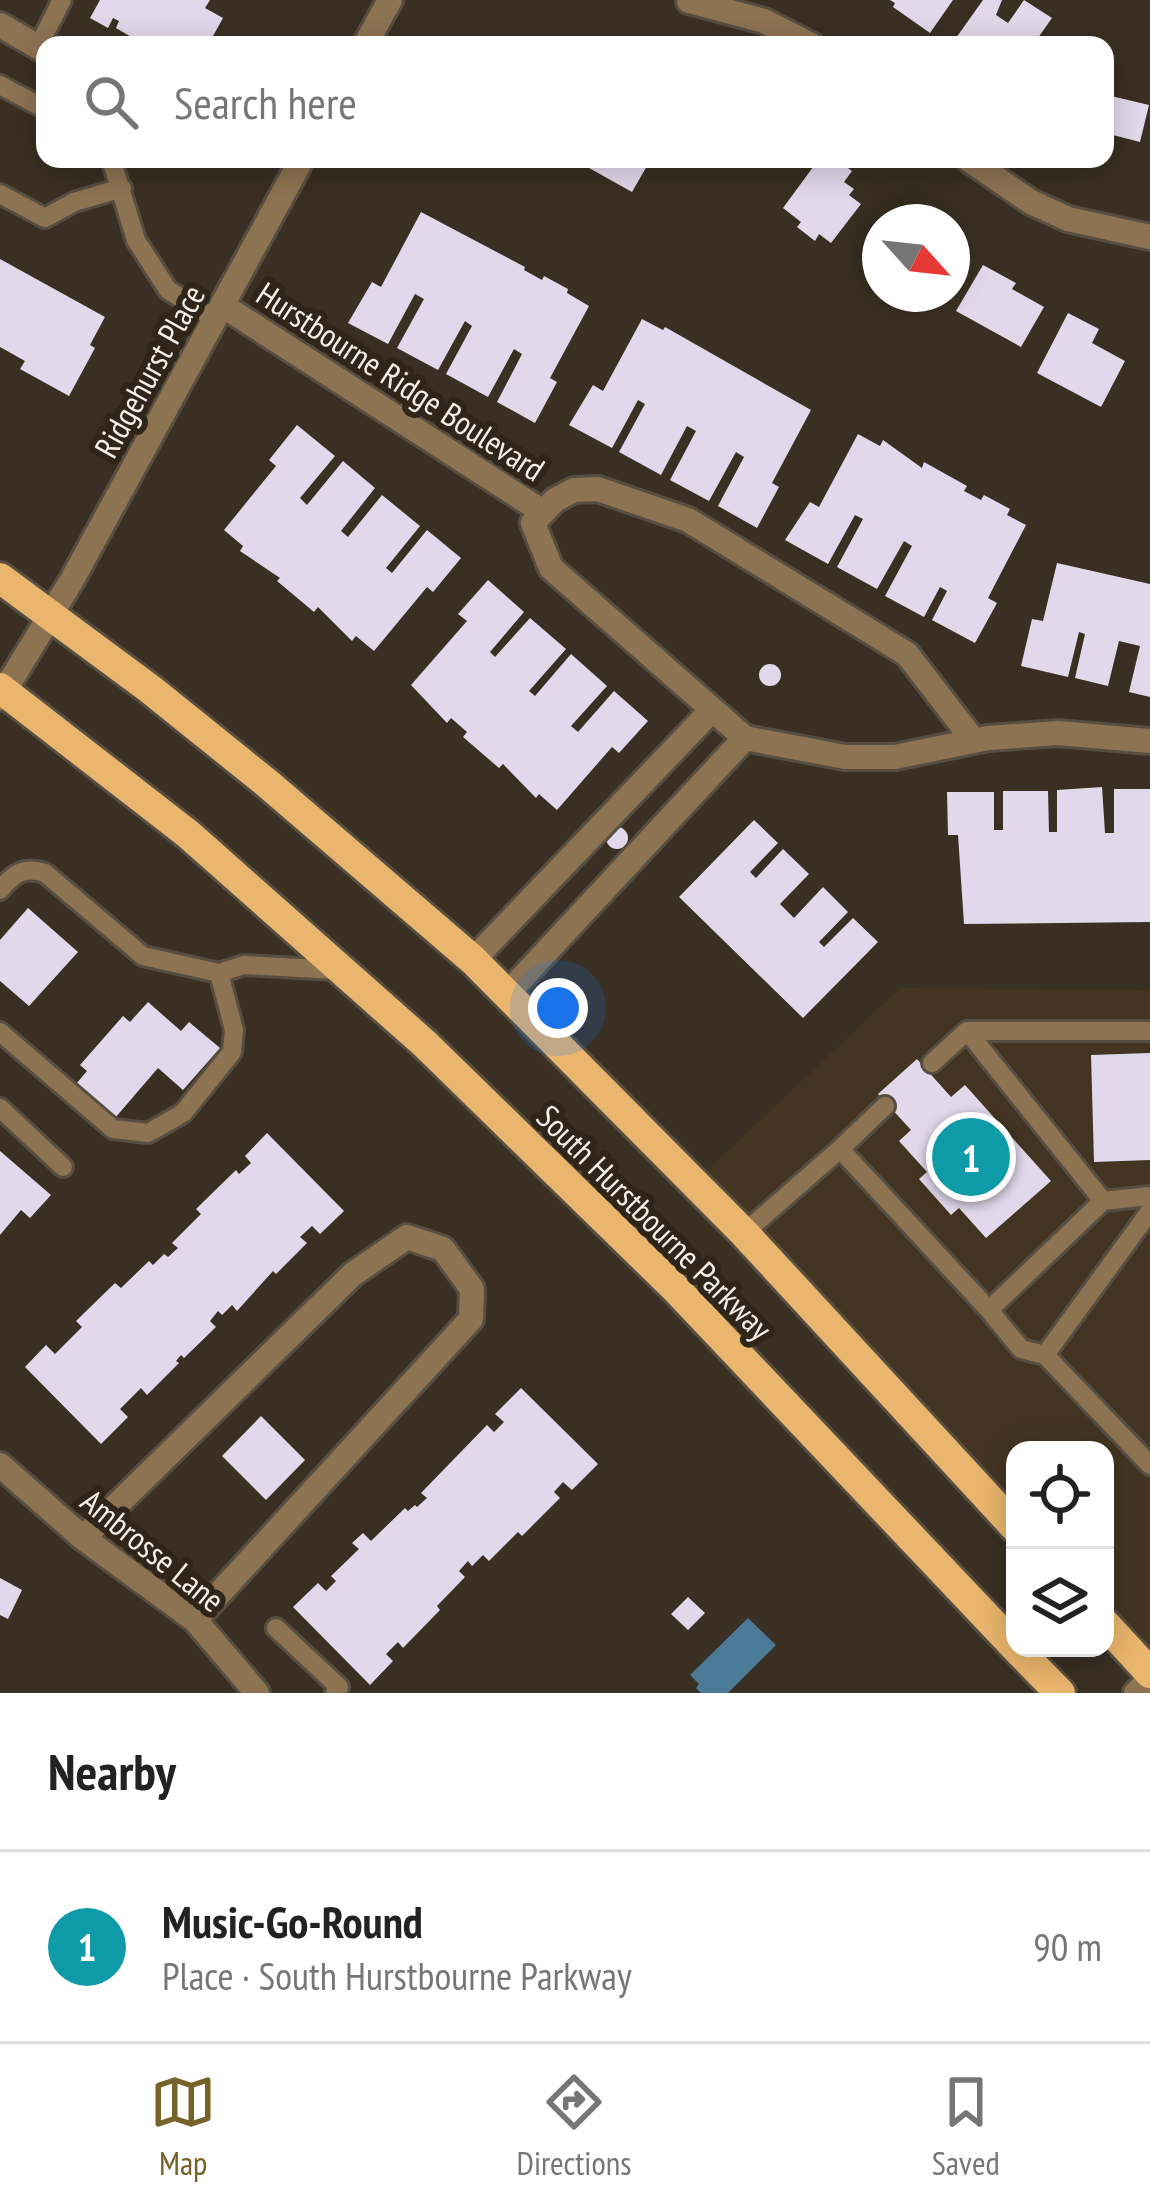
<!DOCTYPE html>
<html lang="en">
<head>
<meta charset="utf-8">
<style>
	body { margin:0; font-family:"PT Sans Narrow",sans-serif; background:#f2f2f2; color:#222 }
	.controls { position:absolute; right:36px; bottom:36px; display:grid; overflow:hidden; border-radius:24px; box-shadow:0 6px 30px #0003 }
	.controls button { width:108px; height:108px; display:grid; place-items:center; padding:0; border:0; border-bottom:3px solid #e0e0e0; background:#fff; color:#222; font:60px sans-serif }
	.compass { position:absolute; left:862px; top:204px; width:108px; height:108px; border-radius:50%; background:#fff; box-shadow:0 6px 30px #0003; rotate:117deg }
	.you { position:absolute; left:558px; top:1008px; width:42px; height:42px; margin:-30px; border:9px solid #fff; border-radius:50%; background:#1a73e8; box-shadow:0 0 0 18px #1a73e833 }
	.badge { display:grid; place-items:center; width:78px; height:78px; border-radius:50%; background:#75632a; color:#fff; font-size:39px; font-weight:700 }
	.pin { position:absolute; translate:-50% -50%; border:6px solid #fff; box-shadow:0 3px 12px #0006 }
	.list { margin:0; padding:0; list-style:none }
	h2 { display:flex; justify-content:space-between; align-items:center; height:156px; margin:0; padding:0 48px; font-size:51px }
	h2 small { font-size:39px; font-weight:400; color:#767676 }
	.list li { display:grid; grid-template-columns:78px 1fr auto; gap:36px; align-items:center; box-sizing:border-box; height:192px; padding:0 48px; border-top:3px solid #e0e0e0 }
	.list b { display:block; font-size:45px; white-space:nowrap }
	.list p { margin:0; font-size:39px; white-space:nowrap; color:#767676 }
	.list em { font-size:39px; font-style:normal; color:#767676 }
	.icon { flex:none; width:66px; height:66px; fill:none; stroke:currentColor; stroke-width:2; stroke-linecap:round; stroke-linejoin:round }
	.map { position:relative; flex:none; width:1150px; height:1693px; overflow:hidden }
	.search { position:absolute; background:#fff; box-shadow:0 6px 30px #0003; left:36px; right:36px; top:36px; height:132px; display:flex; align-items:center; gap:30px; box-sizing:border-box; padding:0 42px; border-radius:24px; color:#767676; font-size:45px }
	.sheet { height:348px; background:#fff }
	nav { display:flex; justify-content:space-around; align-items:center; box-sizing:border-box; height:168px; border-top:3px solid #e0e0e0; background:#fff; font-size:33px; color:#767676 }
	nav a { display:grid; justify-items:center; gap:6px }
	nav .on { color:#75632a }
	.map>svg:first-child { display:block }
	.built { fill:#433422 }
	.water { fill:#4b7a96 }
	.building { fill:#e1d9eb }
	.lines { fill:none; stroke-linecap:round; stroke-linejoin:round }
	.service-casing { stroke:#574e42; stroke-width:24 }
	.minor-casing { stroke:#574e42; stroke-width:30 }
	.primary-casing { stroke:#574e42; stroke-width:36 }
	.service { stroke:#8d7352; stroke-width:18 }
	.minor { stroke:#8d7352; stroke-width:24 }
	.primary { stroke:#eab56d; stroke-width:30 }
	.labels { text-anchor:middle; dominant-baseline:central; stroke-width:12; stroke-linejoin:round; paint-order:stroke }
	.street-label { font-size:33px; fill:#f6efe7; stroke:#2f2519 }
</style>
</head>
<body>
<div class="map">
<svg width="1150" height="1693" viewBox="0 0 1150 1693">
	<rect width="100%" height="100%" fill="#392f22"/>
	<path class="built" d="M900,988L1150,990V1673L1105,1624V1450H1015V1527L695,1182Z"/>
	<path class="water" d="M748,1618L776,1645L728,1693H701L696,1688L699,1684L690,1675Z"/>
	<path class="building" d="M100,0H210L205,8L223,18L213,36L218,39L215,45H145L116,28L119,21L113,18L108,28L90,18Z
		M890,0H953L930,33L893,7L895,3Z
		M983,0H1002L996,15L1008,23L1024,0L1052,18L1033,45H951Z
		M1105,78L1110,79L1107,95L1149,105L1140,142L1105,133Z
		M573,159H651L632,192Z
		M819,159H836L852,171L844,182L854,189L849,195L861,204L831,243L819,234L815,241L797,227L801,222L783,208Z
		M421,212L525,267L524,270L542,280L544,276L568,289L567,293L589,306L550,378L557,382L535,423L497,402L522,354L514,349L488,397L446,374L472,326L465,321L438,370L397,348L424,299L415,294L388,344L348,323L372,282L381,287Z
		M0,259L105,317L90,345L95,348L69,396L20,369L25,361L0,347Z
		M983,265L1016,283L1012,289L1044,307L1021,347L956,311Z
		M1068,313L1099,329L1092,343L1125,361L1101,407L1037,373Z
		M642,319L663,330L665,327L811,410L772,483L779,487L757,528L718,506L744,457L736,452L709,501L670,480L696,431L687,426L661,475L619,452L645,404L638,400L612,448L569,425L593,385L603,391Z
		M297,425L335,456L300,498L307,505L343,461L375,488L341,531L348,537L382,495L420,526L386,568L392,573L427,530L461,558L433,592L427,587L374,651L356,636L352,641L318,607L314,612L277,581L280,578L240,551L243,546L224,530L276,466L269,460Z
		M858,434L880,446L883,440L922,468L924,462L967,486L964,491L981,500L984,495L1010,509L1007,515L1026,525L988,598L997,603L975,643L932,620L947,591L940,587L924,617L885,596L912,546L904,541L877,589L837,567L863,519L855,515L828,564L785,540L810,502L819,507Z
		M1057,563L1150,584V697L1129,692L1140,646L1119,641L1108,686L1075,678L1085,634L1079,632L1068,677L1021,666L1032,619L1043,621Z
		M488,580L524,612L490,652L495,657L530,618L566,649L529,691L535,696L571,654L607,686L571,726L578,732L614,691L648,721L619,753L612,747L557,810L539,794L536,798L503,764L499,768L463,737L467,732L451,718L447,723L411,685L467,621L458,614Z
		M759 675a11 11 0 1 1 22 0a11 11 0 1 1-22 0Z
		M1102,787L1105,833H1114V789H1150V922L964,924L958,835H948L947,792H994V830H1003V791H1048L1049,832H1057V790Z
		M754,820L778,843L750,872L756,878L783,849L809,874L780,904L794,918L823,887L848,912L819,942L824,947L853,918L878,942L803,1018L679,897Z
		M606 838a11 11 0 1 1 22 0a11 11 0 1 1-22 0Z
		M28,908L78,952L29,1006L0,981V940Z
		M148,1002L181,1031L189,1022L220,1048L183,1090L158,1068L115,1118L76,1084L87,1071L80,1065L123,1016L130,1022Z
		M1150,1053V1160L1094,1162L1091,1055Z
		M917,1059L951,1097L965,1085L1051,1181L986,1238L959,1208L951,1215L919,1179L927,1172L899,1141L911,1130L878,1094Z
		M267,1133L344,1211L320,1234L312,1226L300,1237L307,1243L276,1274L273,1271L237,1311L232,1305L222,1315L218,1311L210,1321L216,1327L184,1358L181,1355L176,1361L179,1363L147,1395L141,1388L120,1409L128,1417L101,1444L25,1367L46,1345L55,1354L82,1327L76,1321L115,1283L121,1288L149,1261L153,1265L164,1254L168,1257L178,1248L172,1243L201,1214L196,1209L236,1170L239,1174L251,1163L245,1156Z
		M0,1151L51,1195L30,1218L21,1210L0,1235Z
		M521,1388L598,1464L572,1490L563,1482L554,1492L560,1498L522,1536L518,1532L489,1561L483,1555L472,1566L468,1561L459,1571L465,1577L437,1606L440,1610L403,1648L398,1642L386,1654L393,1661L370,1685L293,1607L318,1583L326,1591L336,1581L331,1576L359,1549L352,1543L363,1533L371,1541L405,1508L408,1511L415,1505L417,1507L427,1498L421,1493L487,1425L494,1432L504,1422L495,1414Z
		M261,1416L305,1460L266,1500L222,1456Z
		M0,1578L22,1590L8,1619L0,1615Z
		M688,1597L705,1613L688,1630L671,1614Z"/>
	<g class="lines">
		<defs>
			<path id="service" d="M38,47L62,0
				M0,85L45,109
				M111,159L136,240L168,290L215,319
				M0,194L45,218L74,202L122,188
				M0,890C13,874 24,866 45,873L143,956L219,973
				M967,1031H1150
				M0,1032L113,1129L148,1133L183,1113L232,1052L234,1030L219,973L244,965L337,970
				M932,1063L967,1031L1103,1201
				M0,1108L63,1167
				M840,1149L885,1106
				M1150,1211L1045,1355L1150,1465
				M744,1233L840,1149L989,1310L1103,1201L1150,1196
				M989,1310L1021,1349L1045,1355
				M276,1628L339,1687L335,1693"/>
			<path id="minor" d="M689,1L764,21L811,45
				M0,25L45,51
				M365,45L390,0
				M968,159L1031,202L1068,219L1150,237
				M222,305L543,512
				M0,698L72,580L302,159
				M974,741L907,654L688,520L598,489L574,490L555,500L533,523L551,568L745,738L845,757H895L988,738L1058,733L1150,741
				M473,960L711,711
				M507,994L745,738
				M0,1465L83,1538L195,1620L257,1693
				M83,1538L353,1274L407,1237L443,1249L472,1289L471,1319L195,1620
				M1136,1693L1150,1679"/>
			<path id="primary" d="M0,578L150,689L268,784L473,960L744,1233L1015,1527
				M0,688L188,834L425,1044L675,1288L1015,1647
				M1105,1624L1150,1673
				M1016,1648L1060,1693"/>
		</defs>
		<use href="#service" class="service-casing"/>
		<use href="#minor" class="minor-casing"/>
		<use href="#primary" class="primary-casing"/>
		<use href="#service" class="service"/>
		<use href="#minor" class="minor"/>
		<use href="#primary" class="primary"/>
	</g>
	<g class="labels">
		<g class="street-label">
			<text transform="translate(149 371) rotate(-61)">Ridgehurst Place</text>
			<text transform="translate(401 381) rotate(33)">Hurstbourne Ridge Boulevard</text>
			<text transform="translate(655 1222) rotate(45)">South Hurstbourne Parkway</text>
			<text transform="translate(153 1550) rotate(39)">Ambrosse Lane</text>
		</g>
	</g>
</svg>
<div class="controls">
<button><svg class="icon" aria-label="locate" viewBox="0 0 24 24"><circle cx="12" cy="12" r="6"/><path d="M12 2v4M12 18v4M2 12h4M18 12h4"/></svg></button>
<button><svg class="icon" aria-label="layers" viewBox="0 0 24 24"><path d="M12 4l9 5-9 5-9-5zM3 14l9 5 9-5"/></svg></button>
</div>
<svg class="compass" viewBox="-18 -18 36 36"><path d="M0-13l5 13h-10z" fill="#e53935"/><path d="M0 13l5-13h-10z" fill="#767676"/></svg>
<div class="you"></div>
<div class="pin badge" style="left:971px;top:1157px;background:#0f9aa8">1</div>
<div class="search"><svg class="icon" aria-label="search" viewBox="0 0 24 24"><circle cx="10" cy="10" r="6"/><path d="M15 15l6 6"/></svg>Search here</div>
</div>
<section class="sheet">
<h2>Nearby<small></small></h2>
<ul class="list">
<li><span class="badge" style="background:#0f9aa8">1</span><div><b>Music-Go-Round</b><p>Place · South Hurstbourne Parkway</p></div><em>90 m</em></li>
</ul>
</section>
<nav>
<a class="on"><svg class="icon" aria-label="map" viewBox="0 0 24 24"><path d="M3 6l6-2 6 2 6-2v14l-6 2-6-2-6 2zM9 4v14M15 6v14"/></svg>Map</a>
<a><svg class="icon" aria-label="directions" viewBox="0 0 24 24"><path d="M12 3l9 9-9 9-9-9zM9 14v-3h6M13 9l2 2-2 2"/></svg>Directions</a>
<a><svg class="icon" aria-label="saved" viewBox="0 0 24 24"><path d="M7 4h10v16l-5-4-5 4z"/></svg>Saved</a>
</nav>
</body>
</html>
